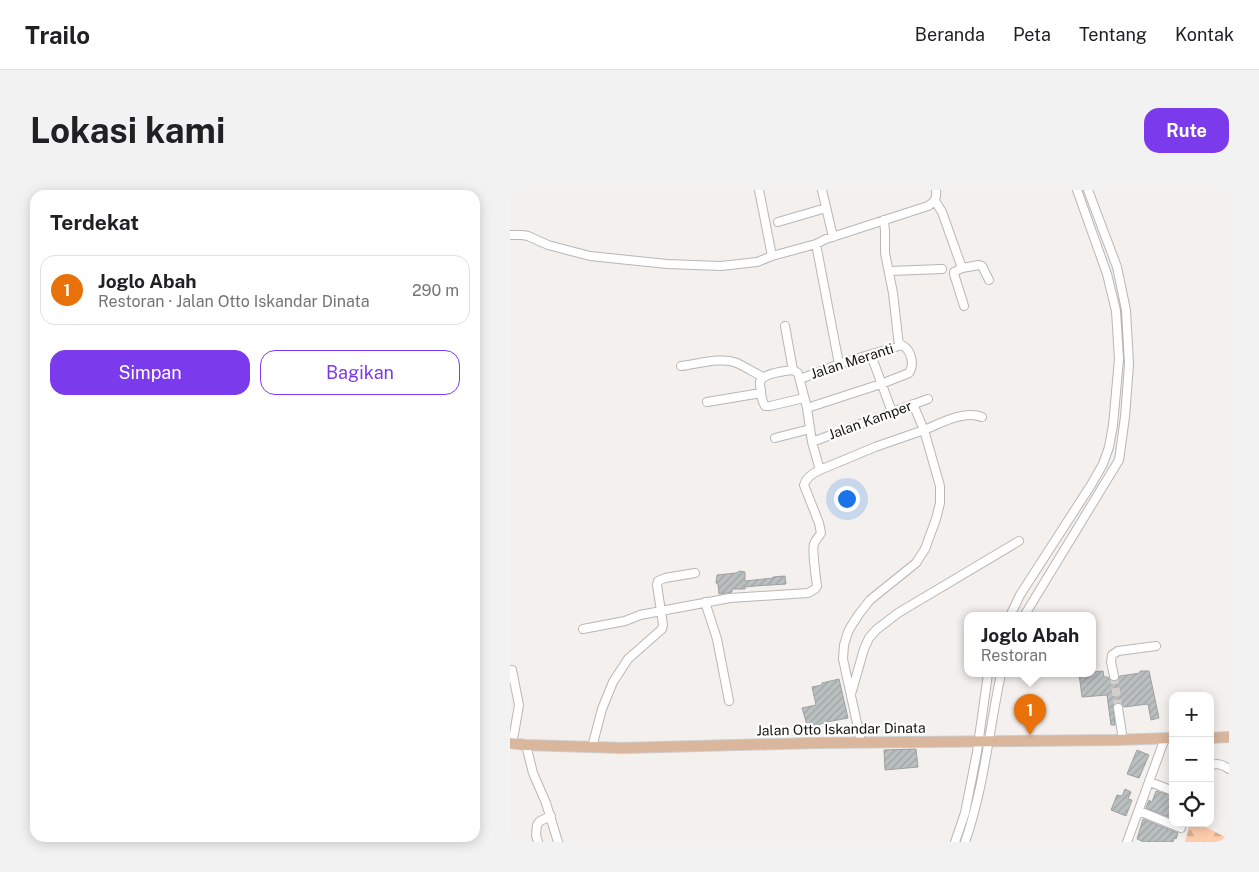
<!DOCTYPE html>
<html lang="id">
<head>
<meta charset="utf-8">
<style>
	body { margin:0; font-family:"Public Sans",sans-serif; background:#f2f2f2; color:#202124 }
	.controls { position:absolute; right:15px; bottom:15px; display:grid; overflow:hidden; border-radius:10px; box-shadow:0 2px 12px #0003 }
	.controls button { width:45px; height:45px; display:grid; place-items:center; padding:0; border:0; border-bottom:1px solid #e0e0e0; background:#fff; color:#202124; font:25px sans-serif }
	.you { position:absolute; left:336px; top:308px; width:18px; height:18px; margin:-12px; border:4px solid #fff; border-radius:50%; background:#1a73e8; box-shadow:0 0 0 8px #1a73e833 }
	.badge { display:grid; place-items:center; width:32px; height:32px; border-radius:50%; background:#7c3aed; color:#fff; font-size:16px; font-weight:700 }
	.pin { position:absolute; translate:-50% -41px; filter:drop-shadow(0 1px 2px #0008) }
	.pin::after { content:''; position:absolute; top:26px; width:18px; height:15px; background:inherit; clip-path:polygon(0 0,100% 0,50% 100%) }
	.popup { position:absolute; left:454px; top:422px; width:132px; height:65px; box-sizing:border-box; display:grid; place-content:center; border-radius:10px; background:#fff; filter:drop-shadow(0 1px 4px #0005); font-size:16px; white-space:nowrap; color:#757577 }
	.popup b { font-size:19px; color:#202124 }
	.popup::after { content:''; position:absolute; left:50%; top:100%; margin-left:-10px; border:10px solid transparent; border-top-color:#fff }
	.list { margin:0; padding:0; list-style:none }
	h2 { display:flex; justify-content:space-between; align-items:center; height:65px; margin:0; padding:0 20px; font-size:21px }
	h2 small { font-size:16px; font-weight:400; color:#757577 }
	.list li { display:grid; grid-template-columns:32px 1fr auto; gap:15px; align-items:center; box-sizing:border-box; height:70px; margin:0 10px 10px; padding:0 10px; border:1px solid #e0e0e0; border-radius:15px }
	.list b { display:block; font-size:19px; white-space:nowrap }
	.list p { margin:0; font-size:16px; white-space:nowrap; color:#757577 }
	.list em { font-size:16px; font-style:normal; color:#757577 }
	.actions { display:flex; gap:10px; padding:15px 20px }
	.actions a { flex:1; padding:11px 0; border:1px solid #7c3aed; border-radius:15px; text-align:center; font-size:18px; color:#7c3aed }
	.actions .main { background:#7c3aed; color:#fff }
	.icon { flex:none; width:28px; height:28px; fill:none; stroke:currentColor; stroke-width:2; stroke-linecap:round; stroke-linejoin:round }
	.map { position:relative; flex:none; width:719px; height:652px; overflow:hidden; border-radius:15px }
	header { display:flex; align-items:center; gap:30px; box-sizing:border-box; height:70px; padding:0 25px; background:#fff; border-bottom:1px solid #e0e0e0 }
	header strong { font-size:24px }
	nav { display:flex; gap:28px; margin-inline-start:auto; font-size:18px }
	.intro { display:flex; align-items:center; justify-content:space-between; box-sizing:border-box; height:120px; padding:0 30px }
	h1 { margin:0; font-size:35px }
	.button { padding:12px 22px; border-radius:15px; background:#7c3aed; color:#fff; font-size:18px; font-weight:700 }
	main { display:flex; gap:30px; padding:0 30px }
	aside { flex:1; background:#fff; border-radius:15px; box-shadow:0 2px 12px #0003 }
	.map>svg:first-child { display:block }
	.forest { fill:url(#forest-firs) }
	.building { fill:url(#building-hatch); stroke:#9ca1a2 }
	.lines { fill:none; stroke-linecap:round; stroke-linejoin:round }
	.minor-tunnel { stroke:#d3cfcc; stroke-width:8; stroke-dasharray:8 4; stroke-linecap:butt }
	.minor-casing { stroke:#bab6b3; stroke-width:10 }
	.major-casing { stroke:#cccccb; stroke-width:12 }
	.minor { stroke:#fff; stroke-width:8 }
	.major { stroke:#d9b69c; stroke-width:10 }
	.labels { text-anchor:middle; dominant-baseline:central; stroke-width:4.5; stroke-linejoin:round; paint-order:stroke }
	.street-label { font-size:14px; fill:#161514; stroke:#fefefd }
</style>
</head>
<body>
<header>
<strong>Trailo</strong>
<nav><a>Beranda</a><a>Peta</a><a>Tentang</a><a>Kontak</a></nav>
</header>
<div class="intro"><h1>Lokasi kami</h1><a class="button">Rute</a></div>
<main>
<aside>
<h2>Terdekat<small></small></h2>
<ul class="list">
<li><span class="badge" style="background:#e8710a">1</span><div><b>Joglo Abah</b><p>Restoran · Jalan Otto Iskandar Dinata</p></div><em>290 m</em></li>
</ul>
<div class="actions"><a class="main">Simpan</a><a>Bagikan</a></div>
</aside>
<div class="map">
<svg width="719" height="652" viewBox="0 0 719 652">
	<defs>
		<pattern id="forest-firs" width="22" height="20" patternUnits="userSpaceOnUse" patternTransform="scale(1.25)"><rect width="22" height="20" fill="#fdccab"/><path d="M5 1l3.5 6h-7zM16 11l3.5 6h-7z" fill="#d8ae92"/></pattern>
		<pattern id="building-hatch" width="6" height="6" patternUnits="userSpaceOnUse" patternTransform="scale(1.25)"><rect width="6" height="6" fill="#babfc0"/><path d="M-1 1l2-2M0 6l6-6M5 7l2-2" fill="none" stroke="#9fa3a4"/></pattern>
	</defs>
	<rect width="100%" height="100%" fill="#f4f0ed"/>
	<path class="forest" d="M680,633H688L719,649V652H675Z"/>
	<path class="building" d="M230,381L235,382V391L263,388V387L275,386L276,394L245,396L235,397V399H222V402L209,404L208,394L206,393L207,385L226,383Z
		M593,481L594,487H598L600,490L605,492L608,490L610,486L630,483V481H639L649,528L641,530L638,514L614,517L612,514L608,512L605,513L603,516L605,535H601L597,505L572,507L569,484H582V482Z
		M329,489L338,528L317,532L298,538L292,518L306,515L302,497L312,495V493Z
		M406,559L408,577L375,580L374,560Z
		M627,560L639,565L629,588L617,584Z
		M615,599L621,602L618,609L622,610L616,626L601,620L607,605L612,606Z
		M646,601L663,606V629L636,618L639,610L642,612Z
		M633,629L668,643L666,649L664,648L663,652H634L627,649Z"/>
	<g class="lines">
		<path class="minor-tunnel" d="M604,486L608,518"/>
		<defs>
			<path id="minor" d="M249,0L262,66L306,54L316,49L418,16C425,12 427,8 426,0
				M312,0L323,47
				M425,11L432,22L452,78L444,82V84L454,116
				M374,30L375,41V63L383,103L389,156
				M268,32L316,18
				M0,45H12L18,46L38,55L80,66L157,74L211,76L247,72L262,66
				M306,54L329,174
				M452,78L469,75L472,76L479,90
				M380,81L432,79
				M275,136L283,180L288,183L297,218L302,252L310,280L365,257L414,240L430,296V313L426,329L415,359L406,373L360,410L349,424L340,438L338,442L334,455L333,469L350,547V553
				M361,165L382,222
				M171,176C188,174 214,166 229,174C237,178 245,183 253,187
				M283,180C275,181 253,183 250,192C250,195 250,198 251,200C251,206 252,211 255,216H260L294,208
				M290,189L335,172L392,155C401,160 405,174 399,183L371,194L297,218
				M197,212L251,203
				M403,214L414,240C431,233 454,220 472,227
				M265,248L300,239
				M302,252L418,209
				M195,412L207,449L219,511
				M500,426L510,405L581,295L593,274L599,257L603,235L609,169L606,121L597,84L567,0
				M514,426L609,270L615,227L619,174L616,120L607,77L578,0
				M73,439L115,431L130,425L151,421L147,395L148,391L155,388L185,383
				M604,486L601,472L602,465L608,461L646,456
				M342,501L354,459L359,448L366,440L388,423L509,351
				M608,518L613,550
				M1,553L4,544L9,515L2,480
				M16,555L23,583L36,613L48,652
				M82,557L92,519L103,492L118,469L152,439L153,435L151,421L220,408L298,403L305,399L307,396C306,389 302,358 304,354C305,350 309,347 311,343L309,333L294,295C296,288 303,283 310,280
				M700,576C707,572 713,575 719,579
				M640,592L663,601
				M629,621L671,638
				M28,652L26,645L27,635L30,631L41,626
				M445,652L455,623L467,562L478,484
				M455,652C474,598 479,540 491,484
				M617,652L655,548"/>
			<path id="major" d="M700,548L719,547
				M0,553L16,555L113,558L306,553L605,550L663,548"/>
		</defs>
		<use href="#minor" class="minor-casing"/>
		<use href="#major" class="major-casing"/>
		<use href="#minor" class="minor"/>
		<use href="#major" class="major"/>
	</g>
	<g class="labels">
		<g class="street-label">
			<text transform="translate(342 171) rotate(-18)">Jalan Meranti</text>
			<text transform="translate(360 230) rotate(-20)">Jalan Kamper</text>
			<text transform="translate(331 539) rotate(-1)">Jalan Otto Iskandar Dinata</text>
		</g>
	</g>
</svg>
<div class="controls">
<button>+</button>
<button>−</button>
<button><svg class="icon" aria-label="locate" viewBox="0 0 24 24"><circle cx="12" cy="12" r="6"/><path d="M12 2v4M12 18v4M2 12h4M18 12h4"/></svg></button>
</div>
<div class="you"></div>
<div class="pin badge" style="left:520px;top:545px;background:#e8710a">1</div>
<div class="popup"><b>Joglo Abah</b>Restoran</div>
</div>
</main>
</body>
</html>
